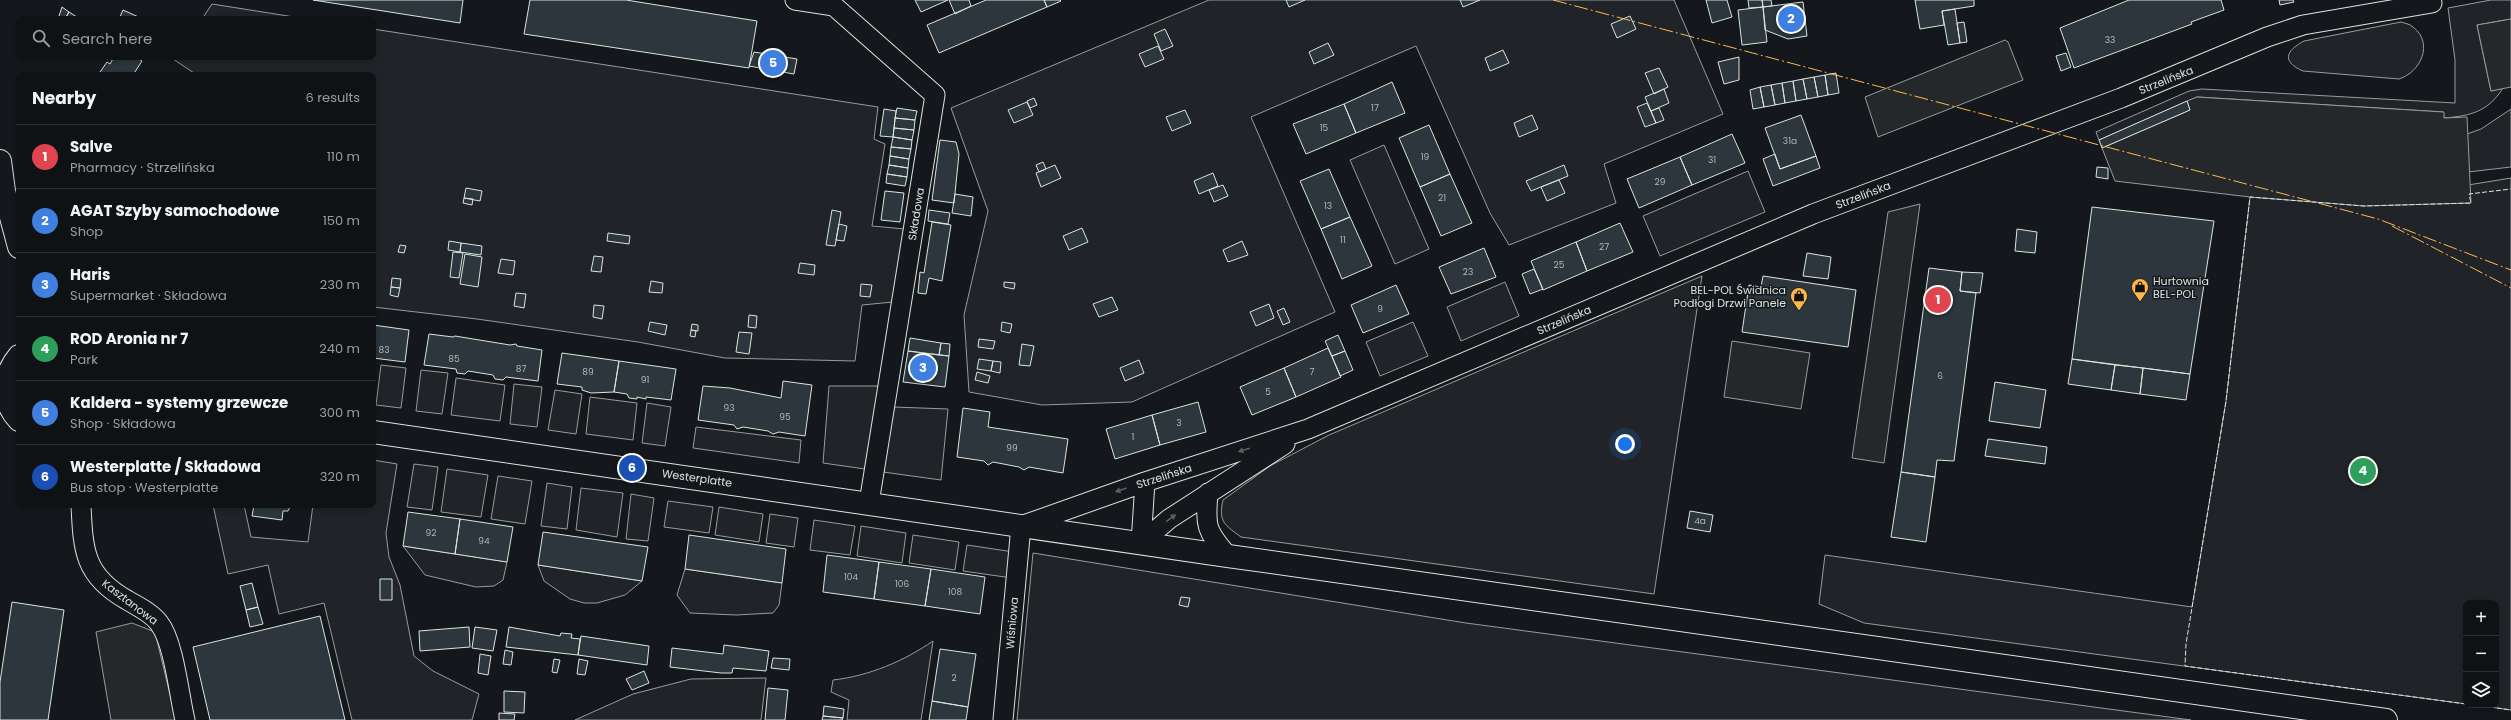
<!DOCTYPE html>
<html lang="en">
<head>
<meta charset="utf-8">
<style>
	body { margin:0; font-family:Poppins,sans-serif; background:#1d2022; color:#f1f3f6 }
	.controls { position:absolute; right:12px; bottom:12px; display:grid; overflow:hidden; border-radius:8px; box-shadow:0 2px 6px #0003 }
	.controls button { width:36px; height:36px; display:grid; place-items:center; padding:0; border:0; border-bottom:1px solid #2f3234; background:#0f1215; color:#f1f3f6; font:20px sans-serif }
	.you { position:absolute; left:1625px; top:444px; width:14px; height:14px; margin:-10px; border:3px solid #fff; border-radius:50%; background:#1a73e8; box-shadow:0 0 0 6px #1a73e833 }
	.badge { display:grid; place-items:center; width:26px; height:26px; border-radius:50%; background:#0b8043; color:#fff; font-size:13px; font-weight:700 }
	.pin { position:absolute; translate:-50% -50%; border:2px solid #fff; box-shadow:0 1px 4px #0006 }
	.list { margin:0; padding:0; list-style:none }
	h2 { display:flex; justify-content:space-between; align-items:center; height:52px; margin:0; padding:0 16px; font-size:17px }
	h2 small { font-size:13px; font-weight:400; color:#9b9ea0 }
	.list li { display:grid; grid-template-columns:26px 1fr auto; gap:12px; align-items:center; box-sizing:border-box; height:64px; padding:0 16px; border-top:1px solid #2f3234 }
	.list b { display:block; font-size:15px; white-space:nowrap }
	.list p { margin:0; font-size:13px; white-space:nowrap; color:#9b9ea0 }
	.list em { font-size:13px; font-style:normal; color:#9b9ea0 }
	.icon { flex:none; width:22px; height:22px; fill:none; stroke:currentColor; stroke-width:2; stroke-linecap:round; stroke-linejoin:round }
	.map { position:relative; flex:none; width:2511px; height:720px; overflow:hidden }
	.search { position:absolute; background:#0f1215; box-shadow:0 2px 6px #0003; left:16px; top:16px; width:360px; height:44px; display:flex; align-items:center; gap:10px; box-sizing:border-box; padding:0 14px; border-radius:8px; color:#9b9ea0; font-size:15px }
	.panel { position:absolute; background:#0f1215; box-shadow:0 2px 6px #0003; left:16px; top:72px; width:360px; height:436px; border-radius:8px }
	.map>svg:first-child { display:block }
	.green { fill:#202428; stroke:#939e99 }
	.parking { fill:#24282b; stroke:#939e99 }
	.building { fill:#2c363c; stroke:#d8e6dc }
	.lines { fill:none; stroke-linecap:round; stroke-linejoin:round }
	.street-casing { stroke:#d8e6dc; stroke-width:21 }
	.secondary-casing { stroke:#d8e6dc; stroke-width:24 }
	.street { stroke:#14181c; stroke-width:19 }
	.secondary { stroke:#14181c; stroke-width:22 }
	.fence { stroke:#d8e6dc; stroke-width:1; stroke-dasharray:5 2; stroke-linecap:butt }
	.power { stroke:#ffb74d; stroke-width:1; stroke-dasharray:14 3 2 3; stroke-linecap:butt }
	.oneway { fill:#59605f }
	.labels { text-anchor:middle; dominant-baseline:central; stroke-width:3; stroke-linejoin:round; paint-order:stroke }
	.number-label { font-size:9px; fill:#adbab4 }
	.street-label { font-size:11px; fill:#d8e6dc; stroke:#14181c }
	.poi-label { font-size:11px; fill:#d8e6dc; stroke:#14181c; text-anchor:start }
</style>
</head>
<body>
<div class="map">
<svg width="2511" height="720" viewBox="0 0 2511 720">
	<rect width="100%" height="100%" fill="#14181c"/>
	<path class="green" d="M1209,0H1674L1723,114L1604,164L1616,203L1509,245L1490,213L1416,46L1251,117L1335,312L1132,402L1042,405L969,392L964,315L988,211L951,108Z
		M2491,0H2511V19L2477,25L2491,91L2503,88C2488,112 2470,116 2444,118L2443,112L2197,97L2099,140L2096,132L2189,91L2202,89L2455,103V60L2448,8Z
		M212,4L307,19H202Z
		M2401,22C2404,23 2410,24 2413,27C2434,43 2421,72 2399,79L2303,71C2282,62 2285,51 2304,41Z
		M373,29L878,107L874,139L885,144L872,226L905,229L893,302L862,305L855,361L725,358L638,342L477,319L373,307V75H197L173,59L373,57Z
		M2511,109V167L2468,172L2467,134L2481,129Z
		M1384,145L1429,249L1395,264L1350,160Z
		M1748,171L1765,212L1660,256L1643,216Z
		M2511,178V710L2476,705H2496V603H2466V704L1864,623L1819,604L1825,555L2192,607L2226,401L2250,197L2352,204L2470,203L2468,185Z
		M1702,276L1654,594L1241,537C1225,525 1218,522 1223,500L1270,466L1329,435Z
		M1505,282L1519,316L1461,341L1447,307Z
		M1413,322L1428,356L1380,376L1366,342Z
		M381,365L406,368L401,408L376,405Z
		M421,370L448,373L442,414L416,411Z
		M456,378L505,385L500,421L451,415Z
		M514,384L542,387L537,427L510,424Z
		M829,386H879L865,469L823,463Z
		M555,390L582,394L576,434L548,430Z
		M590,397L637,403L633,440L586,434Z
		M647,403L671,407L665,446L642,443Z
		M894,407L948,409L941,480L883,472Z
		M696,427L801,440L799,463L693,448Z
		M373,460L397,464L386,533L389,557L400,585L414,656L433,671L479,694L472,720H352L324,603L279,614L268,565L228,574L213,505H244L251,537L308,542L313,505H373Z
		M414,464L438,467L432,510L407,507Z
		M447,469L488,475L481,517L441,512Z
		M498,476L532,481L525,524L491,519Z
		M547,483L572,487L567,529L541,526Z
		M581,488L623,493L617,537L576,530Z
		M631,494L654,498L648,541L626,539Z
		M668,501L713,507L709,533L664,527Z
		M719,507L763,514L759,542L715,535Z
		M770,514L798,518L794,547L766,543Z
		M814,520L855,526L850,555L810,550Z
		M861,526L906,533L902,563L857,556Z
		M913,535L959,542L955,570L909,563Z
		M967,545L1014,552L1012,578L963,571Z
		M403,546L507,562L503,580L494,586L476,587L425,575Z
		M1033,553L1466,623L2191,720H1017Z
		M538,565L642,581L625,595L597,603H584L570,599L544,581Z
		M685,569L782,583L779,605L773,613L736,615L690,613L677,595Z
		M933,641L921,720H847L849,700L831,692L833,680C869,676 904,661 933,641Z
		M766,678L761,720H575L633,694L691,679Z"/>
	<path class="parking" d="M2511,19V87L2491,91L2477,25Z
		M2005,40L2008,42L2023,80L1878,137L1865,97Z
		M2197,97L2444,112V118L2467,117L2471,203L2364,206L2250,197L2115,181L2102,148L2190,110L2187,101Z
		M1920,204L1884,463L1852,458L1888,212Z
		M1732,341L1810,353L1801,409L1724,397Z
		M132,623L155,632L176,720H111L96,632Z"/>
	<path class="building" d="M313,0H463L460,23Z
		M530,0H626L757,21L749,68L524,34Z
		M915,0H948L921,12Z
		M949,0H969L971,6L955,14Z
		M986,0H1044L1047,7L939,53L927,25Z
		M1044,0H1060L1061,1L1047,7Z
		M1286,0H1305L1289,7Z
		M1460,0H1480L1463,7Z
		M1706,0H1727L1732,17L1712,23Z
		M1748,0H1762L1763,7L1749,8Z
		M1762,0H1771L1772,6L1763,7Z
		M1915,0H1974V6L1942,11L1944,25L1920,29Z
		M2129,0H2221L2224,10L2191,22L2192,24L2074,68L2060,28Z
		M2279,0H2293L2294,2L2280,5Z
		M1803,2L1807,36L1788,39L1765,30L1763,7Z
		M62,7L69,12L65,19H58Z
		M1763,7L1767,42L1742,45L1738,10Z
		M1955,9L1960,43L1948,45L1942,11Z
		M123,10L143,19H119Z
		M69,12L80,19H65Z
		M1630,16L1636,29L1617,38L1611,24Z
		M1964,22L1967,42L1960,43L1957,23Z
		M1165,29L1173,46L1161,51L1154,34Z
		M1328,43L1334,55L1314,64L1309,52Z
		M1158,46L1164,59L1145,67L1139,54Z
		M1503,50L1509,63L1490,71L1485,58Z
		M754,52L797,59L794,74L749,66Z
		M2066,53L2071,67L2061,71L2056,56Z
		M114,57H136L142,61L133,75H104L100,72L107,62L110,64Z
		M1739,57V80L1724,84L1718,62Z
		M1659,68L1668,87L1654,94L1645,73Z
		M1836,73L1839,93L1828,95L1825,75Z
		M1825,75L1828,95L1818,97L1814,77Z
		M1814,77L1818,97L1807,99L1803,79Z
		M1803,79L1807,99L1796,101L1793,81Z
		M1793,81L1796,101L1785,103L1782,83Z
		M1392,82L1405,113L1356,133L1344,104Z
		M1782,83L1785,103L1775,105L1771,85Z
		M1771,85L1775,105L1764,107L1760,87Z
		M1760,87L1764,107L1753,109L1750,90Z
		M1664,89L1669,103L1651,111L1645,97Z
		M1034,98L1037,105L1030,108L1027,101Z
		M2187,101L2190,110L2102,148L2099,140Z
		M1027,102L1033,115L1014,123L1008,110Z
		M1647,103L1656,123L1645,127L1637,107Z
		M1344,104L1356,133L1306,154L1293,124Z
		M897,108L917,111L915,120L895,118Z
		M1659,108L1664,120L1656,123L1651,111Z
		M884,109L896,111L893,137L880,136Z
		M1185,110L1191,123L1172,131L1166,117Z
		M1532,115L1538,129L1519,137L1514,123Z
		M1801,115L1816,156L1780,169L1765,128Z
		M895,118L915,120L914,130L894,128Z
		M1429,125L1450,174L1420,187L1399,138Z
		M894,128L914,130L912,140L893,137Z
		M1732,134L1745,163L1692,185L1680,157Z
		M893,137L912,140L911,149L891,147Z
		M940,140L956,142L959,154L954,203L932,200Z
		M891,147L911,149L909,159L890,156Z
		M1775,154L1780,169L1816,156L1820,168L1773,186L1763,159Z
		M890,156L909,159L908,168L889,165Z
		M1680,157L1692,185L1639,208L1627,179Z
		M1043,162L1046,169L1039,172L1036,165Z
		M889,165L908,168L907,177L887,174Z
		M1055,165L1061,178L1041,187L1036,173Z
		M1564,165L1568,176L1531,191L1526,181Z
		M2097,167L2108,168V179L2096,177Z
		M1329,169L1350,217L1321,229L1300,181Z
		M1213,173L1218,186L1199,194L1194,181Z
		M887,174L907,177L905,186L886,183Z
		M1450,174L1472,223L1441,236L1420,187Z
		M1559,180L1565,193L1547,201L1541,187Z
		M1223,185L1228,196L1214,202L1209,190Z
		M466,188L482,191L480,201L464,198Z
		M885,191L904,193L900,222L881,220Z
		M955,194L973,197L971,216L952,213Z
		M464,198L473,199L472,205L463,203Z
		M2092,207L2214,221L2190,374L2072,359Z
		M832,210L841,212L835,246L826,245Z
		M929,210L950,213L948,224L928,221Z
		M1350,217L1372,266L1342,279L1321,229Z
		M932,222L951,225L942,281L929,278L926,294L918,293L920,272L924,273Z
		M1620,223L1633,252L1587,271L1576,242Z
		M839,224L847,226L844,241L836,240Z
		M1082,228L1088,242L1069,250L1063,236Z
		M2017,229L2037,232L2035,253L2015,251Z
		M608,233L630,236L629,244L607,241Z
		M449,241L461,243L460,252L448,250Z
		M1242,241L1248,255L1228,262L1223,250Z
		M1576,242L1587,271L1543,290L1531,261Z
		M461,243L482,246L481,255L460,252Z
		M400,245L406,246L404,253L398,252Z
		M1484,248L1496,277L1451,294L1439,267Z
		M453,252L463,253L459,278L450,277Z
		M1807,253L1831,257L1828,279L1803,276Z
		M465,254L482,257L478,287L460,284Z
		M594,256L603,257L601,272L591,271Z
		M501,259L515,261L513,275L498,273Z
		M800,263L815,265L814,275L798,273Z
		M1929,268L1962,272L1960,291L1976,293L1954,461L1937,460L1935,477L1901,472Z
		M1534,269L1543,289L1530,294L1522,274Z
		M1962,272L1983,273L1980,293L1960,291Z
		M1763,276L1856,290L1848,347L1742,332L1749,285L1761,287Z
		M392,278L401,279L400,288L391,287Z
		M651,281L663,283L662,293L649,292Z
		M1004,282L1015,283L1014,289L1004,287Z
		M861,284L872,285L870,297L860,296Z
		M1396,285L1409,314L1363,333L1351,305Z
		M391,287L400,288L398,297L390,295Z
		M516,293L526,294L524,308L514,306Z
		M1112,297L1118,310L1099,317L1093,304Z
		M1269,304L1274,318L1256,326L1250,312Z
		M594,305L604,306L602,319L593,317Z
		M1284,308L1290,322L1283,325L1277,311Z
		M749,315L757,316L756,328L748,327Z
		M650,322L667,325L665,335L648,331Z
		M1002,322L1012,324L1010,333L1001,331Z
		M692,324L698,325V331L691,330Z
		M373,325L409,330L405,362L373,358Z
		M691,330L696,331L695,337L690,336Z
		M739,332L752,333L749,354L736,352Z
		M429,334L453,337L455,336L510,345L516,344L517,346L542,350L538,381L506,377L503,380L495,379L493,375L468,371L465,374L457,373L456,369L424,365Z
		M1338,335L1345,351L1332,356L1325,341Z
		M910,338L941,343L939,355L908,351Z
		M979,339L995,341L993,349L978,347Z
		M941,343L950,344L949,356L939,355Z
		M1022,344L1034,346L1030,366L1019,365Z
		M1328,348L1341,377L1296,397L1284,368Z
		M908,351L949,356L945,387L903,382Z
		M1345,351L1353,370L1340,376L1332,356Z
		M562,353L619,361L614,392L591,393L582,390V387L557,384Z
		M979,359L993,361L991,371L977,369Z
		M2072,359L2115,365L2111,390L2068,384Z
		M1139,360L1144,373L1125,381L1120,368Z
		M619,361L676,369L671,400L646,397V399L637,397V399L629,398L627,394L614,392Z
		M993,361L1001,362L1000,373L991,371Z
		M2115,365L2143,368L2140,394L2111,390Z
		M1284,368L1296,397L1252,415L1240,387Z
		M2143,368L2190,374L2186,400L2140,394Z
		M977,372L990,376L988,383L975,380Z
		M783,381L812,385L805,436L779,432L773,434L768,431L743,427L737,429L734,425L698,420L703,386L730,388L781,398Z
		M1995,382L2046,390L2040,428L1989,421Z
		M1198,402L1206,432L1160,445L1152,415Z
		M963,408L990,412L988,427L1068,439L1063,473L1029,467L1024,470L1019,467L993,462L988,465L984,461L957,457Z
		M1152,415L1160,445L1115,459L1106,429Z
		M1988,439L2047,447L2045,464L1985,456Z
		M1901,472L1935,477L1926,542L1891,537Z
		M254,505H291L288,511H283L282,520L252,516Z
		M1690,511L1713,515L1710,532L1687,528Z
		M408,512L460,519L455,554L403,546Z
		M460,519L513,527L507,562L455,554Z
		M543,532L648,547L642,581L538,565Z
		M689,535L786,549L782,583L685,569Z
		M827,555L879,562L874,599L823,592Z
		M879,562L931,569L925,606L874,599Z
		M931,569L985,577L980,614L925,606Z
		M380,579H392V600H380Z
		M252,583L258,607L246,610L240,586Z
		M1181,597L1190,598L1188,607L1179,605Z
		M12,602L64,610L48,720H0V682Z
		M258,607L263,624L250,627L246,610Z
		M320,616L345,720H210L193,647Z
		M469,627L470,647L420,651L419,631Z
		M475,627L497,630L493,651L472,648Z
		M509,627L560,636L561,633L572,634L571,638L580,639L578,655L506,647Z
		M581,636L649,646L647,665L578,655Z
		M724,645L769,651L766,671L733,668L732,673H721L670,667L672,648L723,654Z
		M940,649L976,654L968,707L932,701Z
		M505,650L513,652L511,665L503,664Z
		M480,654L491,656L488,675L478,673Z
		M773,658L790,659L789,670L771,668Z
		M554,659L560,660L557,673L552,672Z
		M579,659L588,661L585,675L577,674Z
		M644,671L649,683L632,690L626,679Z
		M768,688L788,690L785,720H765Z
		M504,691L525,692L524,713L504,712Z
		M932,701L968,707L966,720H929Z
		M824,706L844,709L843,718L823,716Z
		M499,713L515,714L514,720H499Z
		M823,716L843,718L842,720H822Z"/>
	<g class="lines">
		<defs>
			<path id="street" d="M795,0L834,6L935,95L869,503
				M1208,493C1205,526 1206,531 1228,556
				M81,505C83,550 84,576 127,600C137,606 152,613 159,623C174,642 179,695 185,720
				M1141,543L1169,519L1285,444
				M1141,543L1145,482
				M1003,720L1021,526L1145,482L1308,429L1813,214L2121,98L2267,37L2303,25L2432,3"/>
			<path id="secondary" d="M0,161L4,191L19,247
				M19,356C3,375 1,401 19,420
				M373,432L1228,556L2386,720"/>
		</defs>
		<use href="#street" class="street-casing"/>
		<use href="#secondary" class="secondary-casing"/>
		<use href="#street" class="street"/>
		<use href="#secondary" class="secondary"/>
		<path class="fence" d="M2466,704L2185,666L2186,644L2226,401L2250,197L2364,206L2471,203L2469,194L2511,189
			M2476,705L2511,710"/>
		<path class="power" d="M1553,0L2378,219L2511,270
			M2392,226L2511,288"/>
	</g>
	<defs><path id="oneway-solid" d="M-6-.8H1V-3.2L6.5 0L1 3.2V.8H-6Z"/></defs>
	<g class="oneway">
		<use href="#oneway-solid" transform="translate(1244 450) rotate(162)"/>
		<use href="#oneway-solid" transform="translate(1121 490) rotate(161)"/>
		<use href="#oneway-solid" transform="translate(1171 518) rotate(-36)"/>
	</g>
	<defs>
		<symbol id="shop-pin" viewBox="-11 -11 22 30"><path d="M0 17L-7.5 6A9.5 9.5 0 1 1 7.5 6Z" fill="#ffb74d" stroke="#14181c"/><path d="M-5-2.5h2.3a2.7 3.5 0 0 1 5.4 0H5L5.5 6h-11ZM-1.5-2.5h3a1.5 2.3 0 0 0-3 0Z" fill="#111"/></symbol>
	</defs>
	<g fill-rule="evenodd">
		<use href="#shop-pin" x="2130" y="277" width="20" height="27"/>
		<use href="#shop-pin" x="1789" y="286" width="20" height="27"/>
	</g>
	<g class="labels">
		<g class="number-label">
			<text x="2110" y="40">33</text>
			<text x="1375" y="108">17</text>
			<text x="1324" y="128">15</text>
			<text x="1790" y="141">31a</text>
			<text x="1425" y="157">19</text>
			<text x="1712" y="160">31</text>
			<text x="1660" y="182">29</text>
			<text x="1442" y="198">21</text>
			<text x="1328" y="206">13</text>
			<text x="1343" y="240">11</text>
			<text x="1604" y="247">27</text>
			<text x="1559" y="265">25</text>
			<text x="1468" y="272">23</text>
			<text x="1380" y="309">9</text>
			<text x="384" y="350">83</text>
			<text x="454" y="359">85</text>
			<text x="521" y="369">87</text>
			<text x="588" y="372">89</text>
			<text x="1312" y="372">7</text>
			<text x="1940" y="376">6</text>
			<text x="645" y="380">91</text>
			<text x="1268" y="392">5</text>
			<text x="729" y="408">93</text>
			<text x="785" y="417">95</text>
			<text x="1179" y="423">3</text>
			<text x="1133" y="437">1</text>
			<text x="1012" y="448">99</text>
			<text x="1700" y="521">4a</text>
			<text x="431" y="533">92</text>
			<text x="484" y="541">94</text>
			<text x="851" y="577">104</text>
			<text x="902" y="584">106</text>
			<text x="955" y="592">108</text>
			<text x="954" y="678">2</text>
		</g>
		<g class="street-label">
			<text transform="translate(2166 80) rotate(-22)">Strzelińska</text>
			<text transform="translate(1863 195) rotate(-21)">Strzelińska</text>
			<text transform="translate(916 214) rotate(-81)">Składowa</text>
			<text transform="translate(1564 320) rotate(-23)">Strzelińska</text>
			<text transform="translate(1164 476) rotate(-18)">Strzelińska</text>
			<text transform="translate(697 478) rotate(8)">Westerplatte</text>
			<text transform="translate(130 602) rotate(37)">Kasztanowa</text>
			<text transform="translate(1012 623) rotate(-85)">Wiśniowa</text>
		</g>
		<g class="poi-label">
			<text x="2153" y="281">Hurtownia<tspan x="2153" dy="13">BEL-POL</tspan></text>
			<text x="1786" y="290" text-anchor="end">BEL-POL Świdnica<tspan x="1786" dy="13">Podłogi Drzwi Panele</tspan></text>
		</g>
	</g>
</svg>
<div class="controls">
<button>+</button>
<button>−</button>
<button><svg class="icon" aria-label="layers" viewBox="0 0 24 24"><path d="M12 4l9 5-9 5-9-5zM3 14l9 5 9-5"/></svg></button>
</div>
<div class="you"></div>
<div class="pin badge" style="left:1938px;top:300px;background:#e0444e">1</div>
<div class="pin badge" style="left:1791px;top:19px;background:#3f7fe0">2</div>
<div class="pin badge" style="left:923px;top:368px;background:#3f7fe0">3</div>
<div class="pin badge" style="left:2363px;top:471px;background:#2e9e5b">4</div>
<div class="pin badge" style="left:773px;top:63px;background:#3f7fe0">5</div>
<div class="pin badge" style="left:632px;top:468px;background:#1a4fb4">6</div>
<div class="search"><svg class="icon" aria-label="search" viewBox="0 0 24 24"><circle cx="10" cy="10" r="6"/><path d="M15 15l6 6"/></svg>Search here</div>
<section class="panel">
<h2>Nearby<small>6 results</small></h2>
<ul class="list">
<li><span class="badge" style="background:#e0444e">1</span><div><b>Salve</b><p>Pharmacy · Strzelińska</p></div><em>110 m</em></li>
<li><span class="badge" style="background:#3f7fe0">2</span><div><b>AGAT Szyby samochodowe</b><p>Shop</p></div><em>150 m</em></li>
<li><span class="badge" style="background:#3f7fe0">3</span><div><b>Haris</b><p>Supermarket · Składowa</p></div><em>230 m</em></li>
<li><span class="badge" style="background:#2e9e5b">4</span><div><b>ROD Aronia nr 7</b><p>Park</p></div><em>240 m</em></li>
<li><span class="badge" style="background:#3f7fe0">5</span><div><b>Kaldera - systemy grzewcze</b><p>Shop · Składowa</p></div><em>300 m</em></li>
<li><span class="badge" style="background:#1a4fb4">6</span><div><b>Westerplatte / Składowa</b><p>Bus stop · Westerplatte</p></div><em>320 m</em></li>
</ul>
</section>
</div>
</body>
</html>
